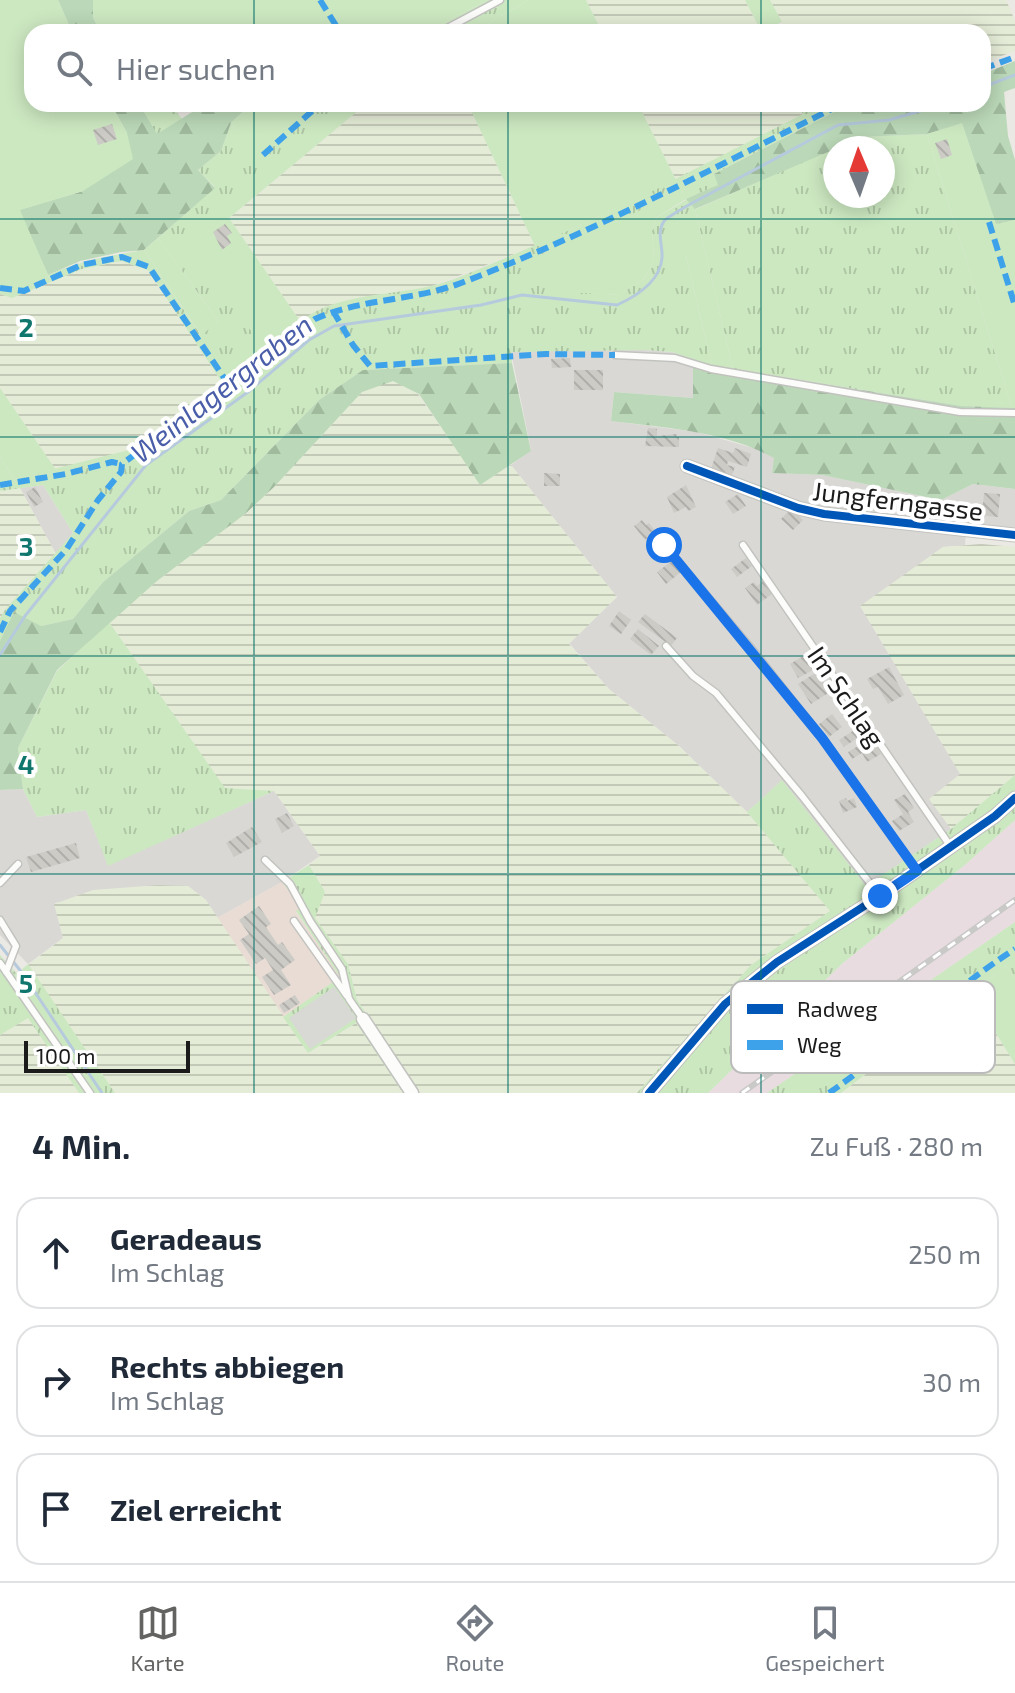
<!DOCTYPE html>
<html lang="de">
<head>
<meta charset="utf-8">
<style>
	body { margin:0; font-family:"Exo 2",sans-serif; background:#f2f2f3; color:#1f2937 }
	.compass { position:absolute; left:823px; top:136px; width:72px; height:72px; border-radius:50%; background:#fff; box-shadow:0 4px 20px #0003; rotate:358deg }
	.scale { position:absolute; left:24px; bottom:20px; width:166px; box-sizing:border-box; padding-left:8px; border:4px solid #1b1b1b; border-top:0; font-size:22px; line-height:28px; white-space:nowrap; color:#1b1b1b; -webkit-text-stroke:6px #fff; paint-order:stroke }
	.stop { position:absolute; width:24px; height:24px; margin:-18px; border:6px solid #1a73e8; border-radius:50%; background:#fff }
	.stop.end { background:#1a73e8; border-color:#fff; box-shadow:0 2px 8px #0008 }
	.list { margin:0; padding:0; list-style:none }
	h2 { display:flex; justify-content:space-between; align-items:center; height:104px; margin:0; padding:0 32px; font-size:34px }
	h2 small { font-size:26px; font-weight:400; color:#747a83 }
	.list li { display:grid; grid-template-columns:52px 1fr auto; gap:24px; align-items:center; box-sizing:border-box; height:112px; margin:0 16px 16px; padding:0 16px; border:2px solid #e0e1e3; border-radius:24px }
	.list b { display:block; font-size:30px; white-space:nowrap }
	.list p { margin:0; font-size:26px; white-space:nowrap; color:#747a83 }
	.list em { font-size:26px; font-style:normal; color:#747a83 }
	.icon { flex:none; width:44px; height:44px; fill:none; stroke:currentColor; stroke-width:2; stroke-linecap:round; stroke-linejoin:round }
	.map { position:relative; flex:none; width:1015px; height:1093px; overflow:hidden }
	.search { position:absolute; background:#fff; box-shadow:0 4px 20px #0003; left:24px; right:24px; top:24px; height:88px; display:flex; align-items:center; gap:20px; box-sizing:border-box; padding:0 28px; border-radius:24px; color:#747a83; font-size:30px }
	.sheet { height:488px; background:#fff }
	nav { display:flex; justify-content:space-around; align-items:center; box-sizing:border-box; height:112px; border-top:2px solid #e0e1e3; background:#fff; font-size:22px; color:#747a83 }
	nav a { display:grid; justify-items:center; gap:4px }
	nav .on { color:#636361 }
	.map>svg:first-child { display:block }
	.residential { fill:#d9d8d5 }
	.commercial { fill:#e8dcd4 }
	.railway { fill:#e8dce0 }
	.farmland { fill:url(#farmland-rules) }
	.grass { fill:url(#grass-tufts); fill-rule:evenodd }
	.forest { fill:url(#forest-firs) }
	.garden { fill:#cce8c1 }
	.parking { fill:#d8d8d5 }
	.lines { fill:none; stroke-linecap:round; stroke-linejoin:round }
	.stream { stroke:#b6cadd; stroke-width:3 }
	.building { fill:url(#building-back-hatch) }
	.lane-casing { stroke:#c2c2bf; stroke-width:9 }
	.street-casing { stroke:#c2c2bf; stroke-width:15 }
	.lane { stroke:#fcfcfb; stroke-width:6 }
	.street { stroke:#fcfcfb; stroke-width:12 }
	.rail-casing { stroke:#c9c9c8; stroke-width:6 }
	.rail { stroke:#fff; stroke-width:3; stroke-dasharray:9; stroke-linecap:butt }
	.quiet { stroke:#3da2ea; stroke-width:6; stroke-dasharray:12 6; stroke-linecap:butt }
	.cycleway-casing { stroke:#fff; stroke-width:13 }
	.cycleway { stroke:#0057b8; stroke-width:8 }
	.route { stroke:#1a73e8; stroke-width:10 }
	.grid { fill:none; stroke:#0f766e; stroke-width:2; stroke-opacity:0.55 }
	.labels { text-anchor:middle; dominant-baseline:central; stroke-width:8; stroke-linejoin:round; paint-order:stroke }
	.street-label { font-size:26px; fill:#1b1b1b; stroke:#fff }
	.water-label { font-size:28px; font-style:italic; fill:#495da9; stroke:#fff }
	.key { fill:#fff; stroke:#bbb; stroke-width:2 }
	.key-label { font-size:22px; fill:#1b1b1b }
	.grid-label { font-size:26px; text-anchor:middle; font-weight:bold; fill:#0f766e; stroke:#fff; stroke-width:8; stroke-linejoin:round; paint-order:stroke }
</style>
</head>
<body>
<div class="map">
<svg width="1015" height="1093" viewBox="0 0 1015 1093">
	<defs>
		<pattern id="farmland-rules" width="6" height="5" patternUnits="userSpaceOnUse" patternTransform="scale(2)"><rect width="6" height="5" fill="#e4ebd6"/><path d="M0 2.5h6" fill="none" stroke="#c3c9b7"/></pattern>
		<pattern id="grass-tufts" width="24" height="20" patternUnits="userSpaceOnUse" patternTransform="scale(2)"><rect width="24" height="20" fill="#cce8c1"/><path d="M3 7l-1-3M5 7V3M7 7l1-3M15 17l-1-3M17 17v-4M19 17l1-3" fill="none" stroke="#afc6a5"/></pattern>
		<pattern id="forest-firs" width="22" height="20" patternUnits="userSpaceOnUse" patternTransform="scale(2)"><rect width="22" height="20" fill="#bbd9b8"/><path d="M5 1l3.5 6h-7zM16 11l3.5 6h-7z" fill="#a0ba9e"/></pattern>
		<pattern id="building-back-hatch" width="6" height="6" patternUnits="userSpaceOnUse" patternTransform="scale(2)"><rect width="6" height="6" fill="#cccbc6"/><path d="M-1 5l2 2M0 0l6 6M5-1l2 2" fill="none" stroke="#afaeaa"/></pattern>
	</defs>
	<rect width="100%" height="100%" fill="#eae9e3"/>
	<path class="residential" d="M546,350H644L672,352L693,360V398L614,392L611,421L697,432L760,450L775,458L772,473L822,475L941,500L973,484L1015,489V537L966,531L965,545L943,547L861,606L961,774L930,799L951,829L866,887L782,781L747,812L679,746L609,689L569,643L617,597L511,465L531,450L511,352Z
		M43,485L73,533L56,554L20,488Z
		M23,789L37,817L86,810L108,865L274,791L320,856L282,882L217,918L206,900L188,886L159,885L55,903L63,938L28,964L0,935V790Z"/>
	<path class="commercial" d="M282,882L301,907L296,912L341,977L283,1017L217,918Z"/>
	<path class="railway" d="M1015,820V922L767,1093H708L843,963L966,864Z"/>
	<path class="farmland" d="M586,0H745L761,32H602Z
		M770,0H1006L1015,21V51L983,63V32H787Z
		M366,104H468L535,246L430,287L350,300L322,308L300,321L229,218Z
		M638,104H798L803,114L676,180Z
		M121,261L148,270L221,381L129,450L56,470L0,388V294L12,298L82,269Z
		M393,380L418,394L480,484L511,465L617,597L569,644L609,689L679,746L747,812L831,911L751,965L637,1093H420L357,1000L348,964L314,918L325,892L309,865L320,856L274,791L225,789L109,622L157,581L245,514L274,487L362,392Z
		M20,488L56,554L0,618V491Z
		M981,544L1015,547V775L951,829L929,799L960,774L860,606L943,547Z
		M159,885L188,886L206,900L308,1053L356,1023L403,1093H115L28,965L63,938L54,904L93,890Z
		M971,993L1015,1064V1093H841Z
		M28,1017L79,1093H0V1035Z"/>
	<path class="grass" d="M487,0H529L474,32H426Z
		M139,104H170L183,120L156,135Z
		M296,104H366L229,218L187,246L291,327C301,320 312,313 323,308C364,291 412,295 454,279C574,232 688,173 803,114L798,104H895L840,109L714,174L719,185L687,199L696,209L835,148V196H883V148H836L863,137L927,134L1012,408L962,406L733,369L695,209L686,256L712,366L672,352L644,350L512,352V363L363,370L319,400L221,500L189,511L103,582L73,619L41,626L0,641V618L5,610L73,533L43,485L0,491V457L14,479L129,450L221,381L148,270L121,261L82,269L51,282L48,275C82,260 108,256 144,250L200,334L219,322L158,238L215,187L198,170L221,151L231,123L248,145ZM682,191L686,200L657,217L652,231L654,260L644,279L618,295L549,290Z
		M109,622L225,788L274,791L108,866L86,810L37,817L23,789L18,748L57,671Z
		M1015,775V820L966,864L843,963L708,1093H637L751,965L830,911L747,812L782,780L866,886L951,829Z
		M309,865L325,892L315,918L348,964L357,1000L420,1093H403L356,1023L308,1053L283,1017L340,977L296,911L301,907L282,882Z
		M1015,922V979L1006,966L841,1093H767Z
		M0,955L17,974L28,964L115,1093H79L28,1018L0,1035Z"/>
	<path class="forest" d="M58,0H93V17L100,32H72Z
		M1015,61V88L1004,92L1008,136L1015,160V220L996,225L962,124L927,134L863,137L695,209L686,199L718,185L714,174L840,109L895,104H983V74Z
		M111,104H139L157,134L205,104H251L231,123L221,151L198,170L215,188L144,250L121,252L80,261L48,275L19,210L83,191L127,133Z
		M693,360L712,366L962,406L1015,408V489L973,484L941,500L822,475L772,473L774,458C725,431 666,428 611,421L614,392L693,398Z
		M512,363L531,451L480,485L419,394L393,381L362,392L274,487L245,514L157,581L57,670L18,748L23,789L0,790V641L14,612L41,626L73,619L103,582L189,511L221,500L319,400L363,370Z"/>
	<path class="garden" d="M0,0H58L72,32H32V104H111L127,133L133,159L83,191L20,210L51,282L12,298L0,294Z
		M93,0H487L426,32H100L93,17Z
		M529,0H586L602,32H474Z
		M745,0H770L782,22L761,31Z
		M251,104H296L248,146L231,123Z
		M468,104H638L676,180L535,246Z
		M962,123L996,224L1015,220V408H1012L927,134Z
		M682,191L686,199L657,217L652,231L654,260L644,279L618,295L549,291L540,256Z
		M695,209L733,369L712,366L686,256L670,258C664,227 669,224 695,209Z
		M229,218L300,321L264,348L186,246Z
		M158,238L219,322L201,335L144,250Z
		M0,388L56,470L14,479L0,457Z
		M1006,966L1015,979V1064L971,993Z"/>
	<path class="parking" d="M334,987L356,1018L310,1049L289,1018Z"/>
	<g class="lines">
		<path class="stream" d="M983,87L1015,75
			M0,655L25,616L146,465L248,392L309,340L334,326L481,305L522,295L617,305C637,296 660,282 662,258C663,245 656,233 664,221C669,216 679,211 685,207L838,125L889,120L944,104
			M0,945L23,974L102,1093"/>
	</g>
	<path class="building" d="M112,124L117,139L98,145L93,130Z
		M947,139L952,155L941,159L935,143Z
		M225,224L232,233L227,236L231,243L222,250L213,232Z
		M570,358L571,367L552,368L551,359Z
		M574,370H603V390H574Z
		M648,428L657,429V436L677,434L676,437H679V447L645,446Z
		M718,448L733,453L735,448L751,454L747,467L728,461L727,465L735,467L732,475L711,469Z
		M544,473L560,474V486H544Z
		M686,485L696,507L688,511L686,507L674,513L667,497Z
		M823,486L842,490L840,500L821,496Z
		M35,487L43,502L34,507L26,492Z
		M856,492L879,494L877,510L866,509V513L861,512L862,508H854Z
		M984,493L1000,494L998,517L976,515L977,503L983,504Z
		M738,494L746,506L733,514L725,502Z
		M791,509L803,520L793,530L781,519Z
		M642,520L646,525L649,523L656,532L645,540L634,526Z
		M746,558L752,566L737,577L731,569Z
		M672,561L681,572L666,584L657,572Z
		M763,581L772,594L757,605L745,588L754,582L757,586Z
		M619,611L631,620L621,634L609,626Z
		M645,614L677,638L671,646L638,622Z
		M638,629L659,646L651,655L630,639Z
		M805,655L813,670L798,678L790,664Z
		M889,667L904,695L888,704L878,687L873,689L867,679Z
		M817,672L830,692L811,704L798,684Z
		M832,714L842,727L829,737L819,724Z
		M859,727L863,734L844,747L839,740Z
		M872,738L881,754L867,762L862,753L852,759L848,752Z
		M905,794L914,808L908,812L914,822L899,831L892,821L903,814L894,800Z
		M846,798L847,801L854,798L857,807L843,813L839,801Z
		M287,813L294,826L282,833L275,819Z
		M252,827L262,842L234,857L226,843Z
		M76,843L80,858L31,872L26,857Z
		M259,906L271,924L266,927L278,945L282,942L295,960L281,970L291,985L274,995L262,977L273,970L265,958L256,964L240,940L249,934L239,920Z
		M295,995L300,1003L284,1013L279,1005Z"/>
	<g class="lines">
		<defs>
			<path id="lane" d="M440,32L500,0
				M615,355L675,358L711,369L960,412L1015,413
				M664,545L755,653L822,738L917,871
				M743,545L951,847
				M666,646L693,676L716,693L802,796L880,896
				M265,860L290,884L310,921L342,969L349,999L363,1019
				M0,883L18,864
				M0,920L16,946L6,972
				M294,921L347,996
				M0,963L90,1093"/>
			<path id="street" d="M687,466L798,508L824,514L1015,535
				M363,1019L412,1093
				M649,1093L725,1004L777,962L880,896L995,816L1015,798"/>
		</defs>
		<use href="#lane" class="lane-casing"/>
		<use href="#street" class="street-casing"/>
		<use href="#lane" class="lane"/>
		<use href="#street" class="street"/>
		<defs>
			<path id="rail" d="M742,1093L1015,900"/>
		</defs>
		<use href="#rail" class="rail-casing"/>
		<use href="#rail" class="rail"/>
		<path class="quiet" d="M320,0L340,32
			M983,69L1015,57
			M263,155L320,104
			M989,222L1015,306
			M0,288L24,291L81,265L122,257L149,267L229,385
			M333,311L353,345L370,366L546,354L615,355
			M0,485L66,474L112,462L122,464
			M0,632L10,611L66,550L98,500L121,472L122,464L315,319C362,298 414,301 461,283C592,233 715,167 840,105L849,104
			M829,1093C894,1048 949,991 1015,949"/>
		<defs>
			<path id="cycleway" d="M687,466L798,508L824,514L1015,535
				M649,1093L725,1004L777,962L880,896L995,816L1015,798"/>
		</defs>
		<use href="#cycleway" class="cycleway-casing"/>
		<use href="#cycleway" class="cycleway"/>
	</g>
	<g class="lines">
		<path class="route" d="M664,545L822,738L917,871L880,896"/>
	</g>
	<path class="grid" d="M254,0V32M508,0V32M761,0V32M254,104V1093M508,104V1093M761,104V1093M0,219H1015M0,437H1015M0,656H1015M0,874H1015"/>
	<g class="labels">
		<g class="street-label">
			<text transform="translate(898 500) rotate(7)">Jungferngasse</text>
			<text transform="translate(847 696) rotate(56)">Im Schlag</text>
		</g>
		<g class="water-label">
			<text transform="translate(221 388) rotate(-38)">Weinlagergraben</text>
		</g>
	</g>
	<rect x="731" y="981" width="264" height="92" rx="12" class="key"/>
	<rect x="747" y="1004" width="36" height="10" fill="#0057b8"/>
	<rect x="747" y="1040" width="36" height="10" fill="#3da2ea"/>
	<g class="key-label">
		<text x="797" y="1017">Radweg</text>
		<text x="797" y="1053">Weg</text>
	</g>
	<g class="grid-label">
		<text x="26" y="337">2</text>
		<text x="26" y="556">3</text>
		<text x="26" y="774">4</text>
		<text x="26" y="993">5</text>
	</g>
</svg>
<svg class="compass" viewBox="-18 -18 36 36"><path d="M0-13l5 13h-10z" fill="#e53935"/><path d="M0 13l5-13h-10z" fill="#747a83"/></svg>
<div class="scale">100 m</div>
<div class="stop" style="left:664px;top:545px"></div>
<div class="stop end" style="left:880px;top:896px"></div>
<div class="search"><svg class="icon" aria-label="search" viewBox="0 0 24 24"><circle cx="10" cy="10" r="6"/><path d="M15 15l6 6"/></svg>Hier suchen</div>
</div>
<section class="sheet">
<h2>4 Min.<small>Zu Fuß · 280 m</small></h2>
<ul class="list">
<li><svg class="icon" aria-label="ahead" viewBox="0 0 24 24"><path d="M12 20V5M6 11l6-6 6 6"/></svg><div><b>Geradeaus</b><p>Im Schlag</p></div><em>250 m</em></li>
<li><svg class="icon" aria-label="right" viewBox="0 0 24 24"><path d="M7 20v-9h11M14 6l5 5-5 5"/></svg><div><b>Rechts abbiegen</b><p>Im Schlag</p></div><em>30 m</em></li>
<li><svg class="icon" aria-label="arrive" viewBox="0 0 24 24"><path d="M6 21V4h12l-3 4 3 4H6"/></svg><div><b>Ziel erreicht</b></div></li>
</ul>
</section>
<nav>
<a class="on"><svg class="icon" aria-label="map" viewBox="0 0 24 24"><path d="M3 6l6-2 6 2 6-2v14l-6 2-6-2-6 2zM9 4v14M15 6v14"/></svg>Karte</a>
<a><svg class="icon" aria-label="directions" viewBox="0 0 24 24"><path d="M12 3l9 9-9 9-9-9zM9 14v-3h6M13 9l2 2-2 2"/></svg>Route</a>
<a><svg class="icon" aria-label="saved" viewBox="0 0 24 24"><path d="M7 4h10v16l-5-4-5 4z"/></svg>Gespeichert</a>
</nav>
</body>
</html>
